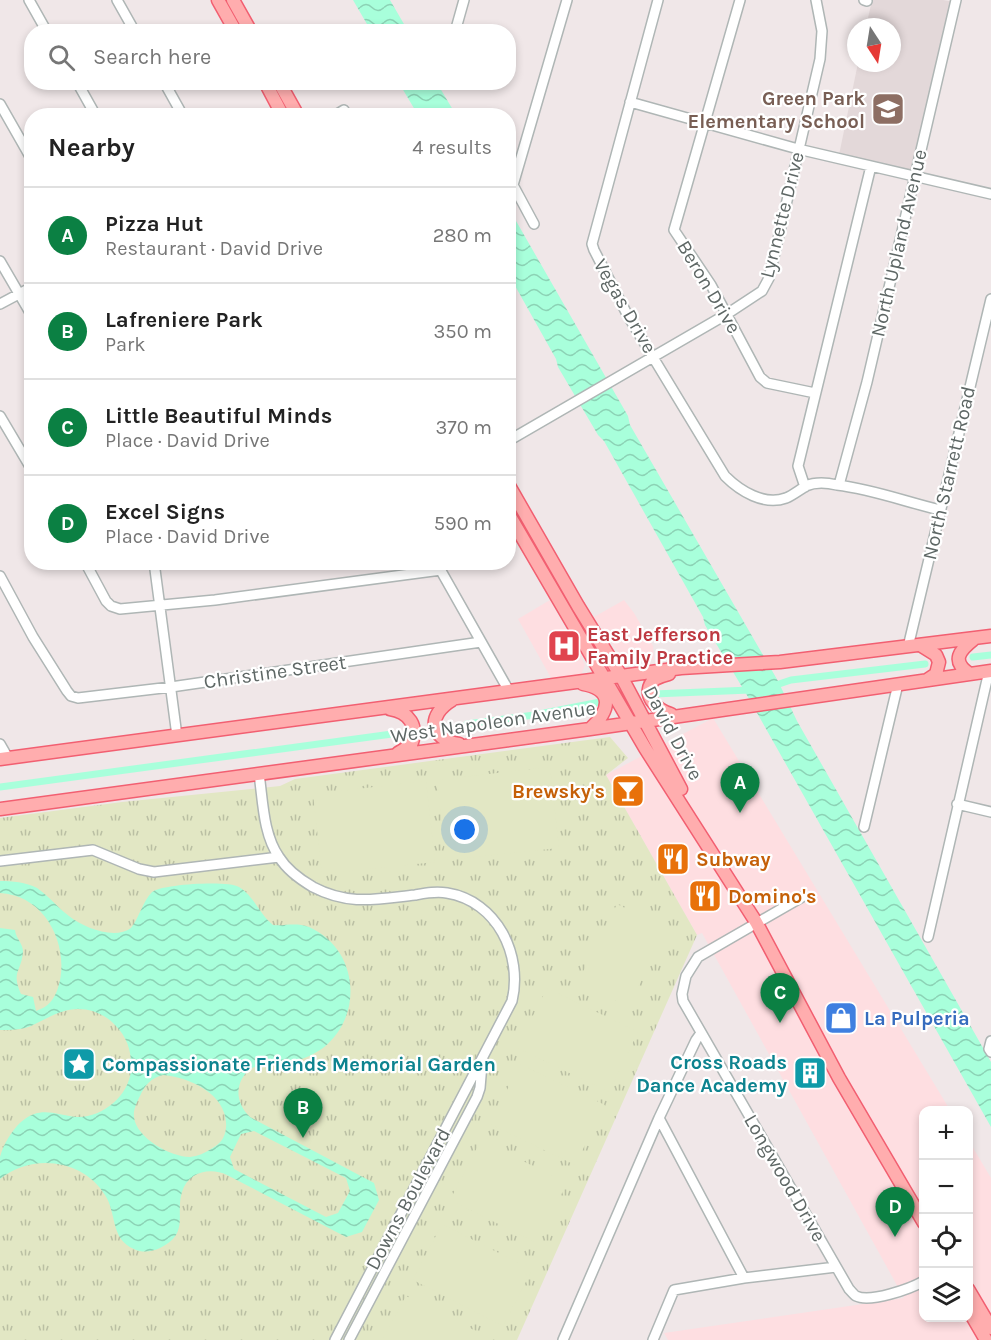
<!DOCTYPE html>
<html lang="en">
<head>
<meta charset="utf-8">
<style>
	body { margin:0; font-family:Karla,sans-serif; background:#f2f2f2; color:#222 }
	.controls { position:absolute; right:18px; bottom:18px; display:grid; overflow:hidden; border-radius:12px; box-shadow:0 3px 9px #0003 }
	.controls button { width:54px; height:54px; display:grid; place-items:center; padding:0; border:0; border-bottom:2px solid #e0e0e0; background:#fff; color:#222; font:30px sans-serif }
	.compass { position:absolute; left:847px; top:18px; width:54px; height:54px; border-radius:50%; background:#fff; box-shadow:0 3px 9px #0003; rotate:168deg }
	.you { position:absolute; left:465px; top:830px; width:21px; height:21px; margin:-15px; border:4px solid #fff; border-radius:50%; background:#1a73e8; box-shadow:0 0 0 9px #1a73e833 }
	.badge { display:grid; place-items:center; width:39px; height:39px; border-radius:50%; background:#0b8043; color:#fff; font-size:20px; font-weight:700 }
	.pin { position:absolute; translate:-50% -50px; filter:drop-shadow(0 2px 3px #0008) }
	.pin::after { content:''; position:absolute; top:32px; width:21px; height:18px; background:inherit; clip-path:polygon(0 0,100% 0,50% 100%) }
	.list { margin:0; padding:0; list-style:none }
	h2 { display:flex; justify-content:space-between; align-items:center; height:78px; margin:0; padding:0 24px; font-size:26px }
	h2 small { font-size:20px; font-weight:400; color:#767676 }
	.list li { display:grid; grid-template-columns:39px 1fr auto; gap:18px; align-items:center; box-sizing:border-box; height:96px; padding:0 24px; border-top:2px solid #e0e0e0 }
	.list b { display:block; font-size:22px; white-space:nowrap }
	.list p { margin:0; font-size:20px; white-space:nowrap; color:#767676 }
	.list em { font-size:20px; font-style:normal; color:#767676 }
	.icon { flex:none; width:33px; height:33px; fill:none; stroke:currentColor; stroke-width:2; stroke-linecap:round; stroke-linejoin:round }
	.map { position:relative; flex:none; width:991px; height:1340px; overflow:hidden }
	.search { position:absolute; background:#fff; box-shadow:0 3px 9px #0003; left:24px; top:24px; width:492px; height:66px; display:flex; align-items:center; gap:15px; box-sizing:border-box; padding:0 21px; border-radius:24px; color:#767676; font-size:22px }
	.panel { position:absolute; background:#fff; box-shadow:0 3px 9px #0003; left:24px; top:108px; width:492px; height:462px; border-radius:24px }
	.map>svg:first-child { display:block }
	.commercial { fill:#fedee1 }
	.education { fill:#e3d8d9 }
	.park { fill:url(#park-tufts) }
	.garden { fill:#e2e7c4 }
	.water { fill:url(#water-waves); fill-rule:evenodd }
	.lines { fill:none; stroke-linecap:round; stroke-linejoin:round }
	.canal { stroke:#a8ffdb; stroke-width:7 }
	.minor-casing { stroke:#afb6b5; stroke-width:12 }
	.major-casing { stroke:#f25f71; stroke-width:15 }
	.minor { stroke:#fff; stroke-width:9 }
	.major { stroke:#ffadae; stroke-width:12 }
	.labels { text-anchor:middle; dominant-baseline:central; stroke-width:4.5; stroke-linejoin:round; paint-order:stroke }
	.education-label { font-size:20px; font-weight:bold; fill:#785e54; stroke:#fff; text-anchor:end }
	.street-label { font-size:20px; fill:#5e6765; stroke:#fff }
	.health-label { font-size:20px; font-weight:bold; fill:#be3a42; stroke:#fff; text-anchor:start }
	.food-label { font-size:20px; font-weight:bold; fill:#c56008; stroke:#fff; text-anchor:start }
	.shop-label { font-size:20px; font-weight:bold; fill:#366cbe; stroke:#fff; text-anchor:start }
	.culture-label { font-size:20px; font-weight:bold; fill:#0d838f; stroke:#fff; text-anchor:end }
</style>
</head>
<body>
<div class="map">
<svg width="991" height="1340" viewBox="0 0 991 1340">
	<defs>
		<pattern id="park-tufts" width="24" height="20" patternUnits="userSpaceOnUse" patternTransform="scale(1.5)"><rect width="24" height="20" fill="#e2e7c4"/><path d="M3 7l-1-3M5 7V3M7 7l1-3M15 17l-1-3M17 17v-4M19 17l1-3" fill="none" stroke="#babfa3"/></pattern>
		<pattern id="water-waves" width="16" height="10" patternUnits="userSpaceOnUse" patternTransform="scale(1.5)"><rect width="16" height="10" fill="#a8ffdb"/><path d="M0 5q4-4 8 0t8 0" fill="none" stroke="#8cd2b5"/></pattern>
	</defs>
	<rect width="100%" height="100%" fill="#f0e7e8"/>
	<path class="commercial" d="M550,600L585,665L581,675L553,679L550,676L518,619Z
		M624,600L634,613L653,646L654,660L625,662L594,617Z
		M713,718L950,1110H924V1318H968L969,1141L991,1178V1340H668L664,1333L904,1298L702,933L697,935L606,775Z"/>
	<path class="education" d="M872,0H943L954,2L913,171L839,155L858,63H892V27H866Z"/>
	<path class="park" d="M610,737L628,758L606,775L697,935L517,1340H0V818L122,802L280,786L295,779Z"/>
	<path class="garden" d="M550,767L559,848L446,860L437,780Z
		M426,781L435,862L322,874L313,794Z
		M617,904L667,929L628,1007L578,982Z
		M547,988L638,1032L609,1092L517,1048Z
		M520,1064L605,1105L575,1165L490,1124Z
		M481,1140L567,1183L537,1243L450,1200Z
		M442,1224L532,1270L503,1326L413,1280Z
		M406,1296L494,1340H382Z"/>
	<path class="water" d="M353,0H390L408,31H371Z
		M399,83H437L456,115H418Z
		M508,207L628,416L630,425L778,681L797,721L991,1062V1127L748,697L705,625L703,617L604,441L598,435L558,367L556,359L509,275Z
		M0,881C12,881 26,882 37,888C49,896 58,908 69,916C84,928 115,940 131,928C139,918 143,901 152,892C161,884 229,880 239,887C254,896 260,915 273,925C286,926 296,922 309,927C359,949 364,1016 323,1048C314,1054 305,1059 294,1061C279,1065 257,1060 246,1073C234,1087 237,1105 250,1117L374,1183L379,1200L362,1232L346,1237L227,1175C210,1167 188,1172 182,1192C175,1214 190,1234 160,1248C152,1252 142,1253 134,1249C110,1239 117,1213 105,1195C83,1159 32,1153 0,1179C0,1173 0,1163 0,1157C3,1145 12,1130 21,1122C41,1105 55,1115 77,1117C102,1118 129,1096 131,1070C132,1053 128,1038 115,1025C106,1015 92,1009 78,1009C61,1009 46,1019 31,1026C22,1030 10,1030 0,1030V928L15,930C16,939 23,943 23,952C21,973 11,971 21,994L33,997L36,1011C48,1007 54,1000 58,988C71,947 46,895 0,893ZM163,1075C190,1077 229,1095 226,1128C225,1138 220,1144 211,1149C205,1153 198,1156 190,1157C171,1157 136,1138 134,1117C133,1110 137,1102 140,1096C145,1085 151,1078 163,1075ZM254,1131L346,1178L350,1191L338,1213L326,1217L234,1169L230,1157L241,1134Z"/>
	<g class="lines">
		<path class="canal" d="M973,657L991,655
			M770,687L791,680L925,664
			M654,694L750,690
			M467,724L534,715L600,702
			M0,787L392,734"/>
		<defs>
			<path id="minor" d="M29,0L47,32
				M117,0L135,32
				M658,0L592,244L594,250L628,316L725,476C740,491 764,506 786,498C793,495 799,490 806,486C815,482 828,483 837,485C872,489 906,502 940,510
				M740,0L674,230L711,285L760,377L767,383L815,393
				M864,0L867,1
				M455,32L464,0
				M77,82L96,116
				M164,82L183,116
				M630,102L798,149L991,194
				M0,104L32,160
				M334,116L344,110
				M534,224L513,185L567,0
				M0,261L32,316
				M0,304L32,287
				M0,416L32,470
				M508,441L727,314L762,291L769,278L820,59L822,31L816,0
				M839,485L867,382L956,0
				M805,487L798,466L871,166
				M85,562L106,601L111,606L120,609L215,600L441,570
				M154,562L177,736
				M436,562L509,691
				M0,576L33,637L67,691L71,696L78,698L171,687L481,642
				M908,647L991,299
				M0,744L8,758
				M259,774C263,801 263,834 279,857C287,870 301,880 313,887C349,906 377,899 415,895C426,893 436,891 447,893C497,901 523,955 512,1001L335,1340
				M957,804L991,812
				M864,827L898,684
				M0,861L93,850L139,869L154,872L279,857
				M802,897L698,957L686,976L682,994L683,1001L849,1289C851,1291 854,1295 856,1296C870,1303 910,1289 924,1281
				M928,937L989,671
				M991,1041L989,1049L991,1052
				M659,1118L744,1278
				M349,1340L477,1097L480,1088L482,1064
				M563,1340L659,1118L696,1040L701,1033
				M653,1340L674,1290L744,1278L836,1267"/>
			<path id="major" d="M218,0L236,32
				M233,0L251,32
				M265,82L283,116
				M279,82L298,116
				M508,484L578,606L621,676L681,789
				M508,513L645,748L756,922L839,1078L924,1223
				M920,645L936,655L939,662L936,674L927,680
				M669,674C665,675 659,677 655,679C639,693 657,711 671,714
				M970,674C950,661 960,650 974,639
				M583,684C615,690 610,711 590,729
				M452,700C427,715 429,739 459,744
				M390,709C409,712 419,726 411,745L398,753
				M0,759L621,676L681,668L780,662L991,636
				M0,809L590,729L991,671
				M968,1289L991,1328
				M968,1309L986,1340"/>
		</defs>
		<use href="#minor" class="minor-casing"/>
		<use href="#major" class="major-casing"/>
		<use href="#minor" class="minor"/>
		<use href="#major" class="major"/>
	</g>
	<defs>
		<symbol id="school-square" viewBox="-11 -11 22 22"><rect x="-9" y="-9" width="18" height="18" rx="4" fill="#8d6e63" stroke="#fff"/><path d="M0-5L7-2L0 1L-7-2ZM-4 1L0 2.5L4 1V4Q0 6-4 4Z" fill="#fff"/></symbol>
		<symbol id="hospital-square" viewBox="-11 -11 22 22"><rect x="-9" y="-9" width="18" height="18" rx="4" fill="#e0444e" stroke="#fff"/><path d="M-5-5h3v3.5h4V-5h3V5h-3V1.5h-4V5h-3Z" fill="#fff"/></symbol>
		<symbol id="bar-square" viewBox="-11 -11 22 22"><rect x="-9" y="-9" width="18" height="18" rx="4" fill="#e8710a" stroke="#fff"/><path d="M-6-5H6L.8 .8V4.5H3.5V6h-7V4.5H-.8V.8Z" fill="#fff"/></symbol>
		<symbol id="restaurant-square" viewBox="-11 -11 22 22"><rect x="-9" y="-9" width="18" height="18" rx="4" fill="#e8710a" stroke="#fff"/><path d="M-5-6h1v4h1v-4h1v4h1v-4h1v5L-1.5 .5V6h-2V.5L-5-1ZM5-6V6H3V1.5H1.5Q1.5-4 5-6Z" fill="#fff"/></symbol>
		<symbol id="shop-square" viewBox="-11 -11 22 22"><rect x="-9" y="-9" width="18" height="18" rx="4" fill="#3f7fe0" stroke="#fff"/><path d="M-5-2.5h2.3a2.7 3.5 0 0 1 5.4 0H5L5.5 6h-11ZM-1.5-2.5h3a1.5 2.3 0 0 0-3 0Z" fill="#fff"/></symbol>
		<symbol id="sight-square" viewBox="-11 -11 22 22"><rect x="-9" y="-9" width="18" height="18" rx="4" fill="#0f9aa8" stroke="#fff"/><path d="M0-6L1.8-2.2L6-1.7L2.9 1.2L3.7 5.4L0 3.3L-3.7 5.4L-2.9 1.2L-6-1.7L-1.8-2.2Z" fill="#fff"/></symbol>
		<symbol id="building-square" viewBox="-11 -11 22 22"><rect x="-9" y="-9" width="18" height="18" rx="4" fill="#0f9aa8" stroke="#fff"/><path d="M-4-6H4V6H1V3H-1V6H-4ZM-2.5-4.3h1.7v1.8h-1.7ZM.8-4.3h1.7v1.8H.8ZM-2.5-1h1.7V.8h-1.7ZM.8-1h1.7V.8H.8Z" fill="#fff"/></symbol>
	</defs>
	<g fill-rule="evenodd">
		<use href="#school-square" x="869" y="90" width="38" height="38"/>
		<use href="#hospital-square" x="545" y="627" width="38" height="38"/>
		<use href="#bar-square" x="609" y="772" width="38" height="38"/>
		<use href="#restaurant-square" x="654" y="840" width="38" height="38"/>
		<use href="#restaurant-square" x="686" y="877" width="38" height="38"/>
		<use href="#shop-square" x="822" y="999" width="38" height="38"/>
		<use href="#sight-square" x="60" y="1045" width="38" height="38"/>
		<use href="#building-square" x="791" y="1054" width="38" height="38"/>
	</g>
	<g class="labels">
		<g class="education-label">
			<text x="865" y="98">Green Park<tspan x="865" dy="23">Elementary School</tspan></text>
		</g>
		<g class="street-label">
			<text transform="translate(782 215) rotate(-76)">Lynnette Drive</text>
			<text transform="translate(899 243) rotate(-77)">North Upland Avenue</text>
			<text transform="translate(709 287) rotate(59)">Beron Drive</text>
			<text transform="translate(625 306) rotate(60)">Vegas Drive</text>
			<text transform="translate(949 473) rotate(-77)">North Starrett Road</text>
			<text transform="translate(275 672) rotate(-8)">Christine Street</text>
			<text transform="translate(493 722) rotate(-8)">West Napoleon Avenue</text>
			<text transform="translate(673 733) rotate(62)">David Drive</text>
			<text transform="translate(785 1178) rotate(60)">Longwood Drive</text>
			<text transform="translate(408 1199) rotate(-62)">Downs Boulevard</text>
		</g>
		<g class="health-label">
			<text x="587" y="634">East Jefferson<tspan x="587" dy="23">Family Practice</tspan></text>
		</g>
		<g class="food-label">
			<text x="605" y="791" text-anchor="end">Brewsky's</text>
			<text x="696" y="859">Subway</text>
			<text x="728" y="896">Domino's</text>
		</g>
		<g class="shop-label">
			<text x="864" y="1018">La Pulperia</text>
		</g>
		<g class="culture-label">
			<text x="787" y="1062">Cross Roads<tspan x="787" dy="23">Dance Academy</tspan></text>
			<text x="102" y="1064" text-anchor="start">Compassionate Friends Memorial Garden</text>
		</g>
	</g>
</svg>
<div class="controls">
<button>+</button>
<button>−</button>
<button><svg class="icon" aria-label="locate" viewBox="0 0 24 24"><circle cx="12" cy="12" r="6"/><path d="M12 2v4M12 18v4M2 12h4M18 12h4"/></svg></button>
<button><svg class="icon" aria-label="layers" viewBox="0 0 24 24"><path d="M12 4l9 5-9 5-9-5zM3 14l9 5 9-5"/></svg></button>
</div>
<svg class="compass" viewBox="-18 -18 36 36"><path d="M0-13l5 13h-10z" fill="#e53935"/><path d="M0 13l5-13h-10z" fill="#767676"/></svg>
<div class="you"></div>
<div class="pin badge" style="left:740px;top:813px">A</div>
<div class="pin badge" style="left:303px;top:1138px">B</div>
<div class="pin badge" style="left:780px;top:1023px">C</div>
<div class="pin badge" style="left:895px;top:1237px">D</div>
<div class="search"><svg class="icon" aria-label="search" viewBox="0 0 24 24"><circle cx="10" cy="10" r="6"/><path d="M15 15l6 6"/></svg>Search here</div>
<section class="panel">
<h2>Nearby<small>4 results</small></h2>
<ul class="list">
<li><span class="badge">A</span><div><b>Pizza Hut</b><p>Restaurant · David Drive</p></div><em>280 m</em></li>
<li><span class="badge">B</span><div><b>Lafreniere Park</b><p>Park</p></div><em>350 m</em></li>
<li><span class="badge">C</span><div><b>Little Beautiful Minds</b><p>Place · David Drive</p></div><em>370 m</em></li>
<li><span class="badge">D</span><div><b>Excel Signs</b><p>Place · David Drive</p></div><em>590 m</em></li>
</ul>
</section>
</div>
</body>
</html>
